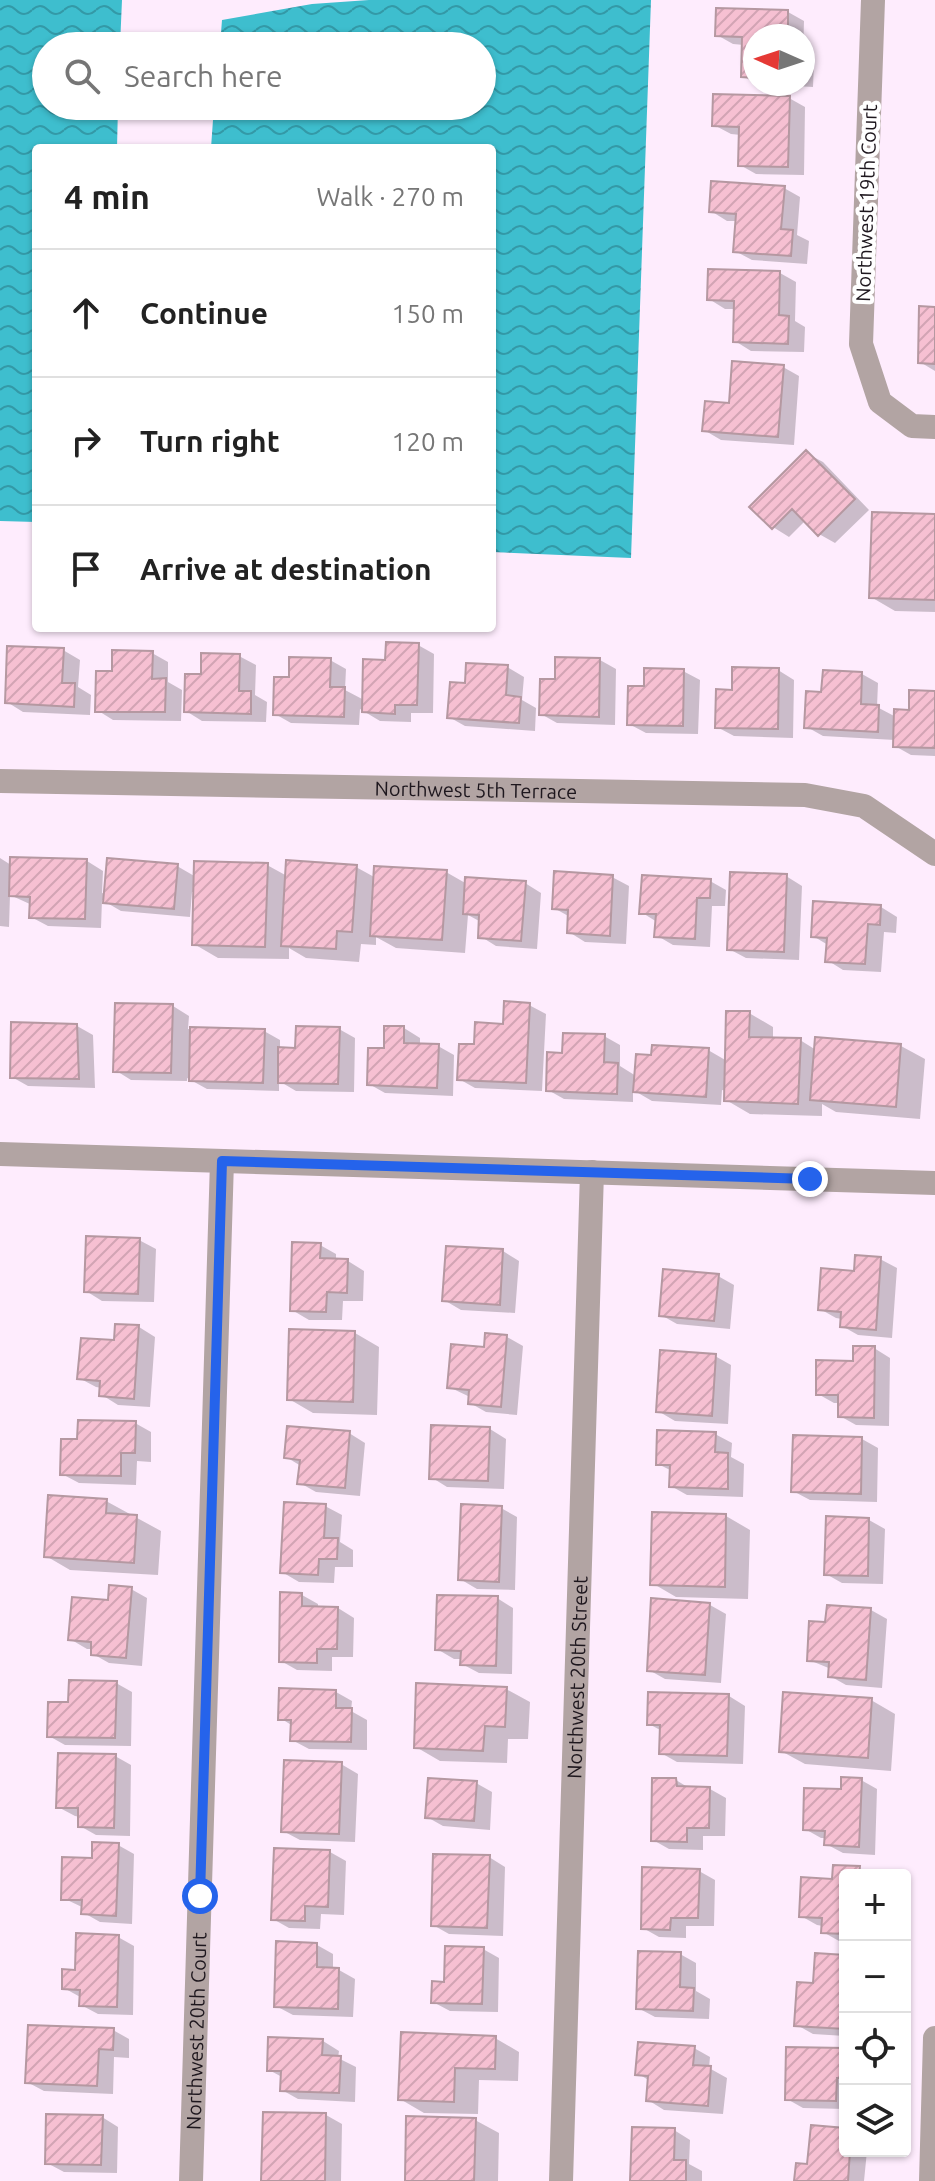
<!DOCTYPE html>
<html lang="en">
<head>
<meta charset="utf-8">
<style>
	body { margin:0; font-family:Ubuntu,sans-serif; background:#f6f6f6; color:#222 }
	.controls { position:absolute; right:24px; bottom:24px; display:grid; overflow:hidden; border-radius:8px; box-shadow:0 2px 6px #0004 }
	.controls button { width:72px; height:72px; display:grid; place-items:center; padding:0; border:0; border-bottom:2px solid #e0e0e0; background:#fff; color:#222; font:40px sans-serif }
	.compass { position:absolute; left:743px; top:24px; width:72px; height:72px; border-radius:50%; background:#fff; box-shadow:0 2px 6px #0004; rotate:273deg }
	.stop { position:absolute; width:24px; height:24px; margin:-18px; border:6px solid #2563eb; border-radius:50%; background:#fff }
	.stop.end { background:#2563eb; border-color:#fff; box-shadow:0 2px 8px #0008 }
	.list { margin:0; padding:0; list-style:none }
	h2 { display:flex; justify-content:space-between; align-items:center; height:104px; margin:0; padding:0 32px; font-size:34px }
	h2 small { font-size:26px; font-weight:400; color:#767676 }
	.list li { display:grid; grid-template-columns:52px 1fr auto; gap:24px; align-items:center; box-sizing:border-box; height:128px; padding:0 32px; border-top:2px solid #e0e0e0 }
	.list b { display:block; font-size:30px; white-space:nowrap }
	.list em { font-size:26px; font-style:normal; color:#767676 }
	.icon { flex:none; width:44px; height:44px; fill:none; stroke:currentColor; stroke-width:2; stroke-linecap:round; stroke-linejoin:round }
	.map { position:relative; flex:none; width:935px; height:2181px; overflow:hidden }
	.search { position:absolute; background:#fff; box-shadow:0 2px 6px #0004; left:32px; top:32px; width:464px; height:88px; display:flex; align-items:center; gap:20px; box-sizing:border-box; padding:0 28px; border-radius:44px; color:#767676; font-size:30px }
	.panel { position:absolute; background:#fff; box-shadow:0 2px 6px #0004; left:32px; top:144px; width:464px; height:488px; border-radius:8px }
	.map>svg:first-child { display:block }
	.water { fill:url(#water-waves) }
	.shadow { fill:#0003 }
	.building { fill:url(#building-hatch); stroke:#b598a1; stroke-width:2 }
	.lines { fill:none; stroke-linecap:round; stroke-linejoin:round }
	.street { stroke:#b2a4a3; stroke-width:24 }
	.route { stroke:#2563eb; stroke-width:10 }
	.labels { text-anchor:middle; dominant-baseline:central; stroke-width:8; stroke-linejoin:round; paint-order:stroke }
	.street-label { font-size:20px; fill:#1e171e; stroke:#fff }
</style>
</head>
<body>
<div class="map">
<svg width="935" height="2181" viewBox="0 0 935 2181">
	<defs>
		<pattern id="water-waves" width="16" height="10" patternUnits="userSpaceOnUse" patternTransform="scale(2)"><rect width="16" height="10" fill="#3ebece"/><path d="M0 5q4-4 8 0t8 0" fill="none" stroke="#3399a7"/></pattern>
		<pattern id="building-hatch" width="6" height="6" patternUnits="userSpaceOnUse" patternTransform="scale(2)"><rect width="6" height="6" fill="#f6c0d2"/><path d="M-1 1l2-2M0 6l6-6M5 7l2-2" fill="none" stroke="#d2a4b4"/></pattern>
	</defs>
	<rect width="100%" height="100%" fill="#feecfd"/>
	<path class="water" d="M0,0H122L120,46H46V106H118L117,148H36V522L0,521Z
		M369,0H651L631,558L492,552V148H211L214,106H482V46H220L222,20L312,4Z"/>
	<path class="shadow" d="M788,12L804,21L803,57L814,63L813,87L757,84H803V36H755V83L743,76L744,45L733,44L717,35Z
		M789,98L805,107L804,175L756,174L740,165L741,135L731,134L714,125Z
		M784,188L800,197L797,235L809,241L807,264L752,260L735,251L737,221H727L711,211Z
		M780,273L796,282L795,321L805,327L804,352L751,351L735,341L736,309H725L709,299Z
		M935,309V371L920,362Z
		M783,367L799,376L794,445L721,440L704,430L731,405Z
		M806,453L823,462L869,510L835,543L819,534L806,520L789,537L773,527Z
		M935,516V612L895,611L871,597Z
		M418,645L434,654L433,713H411V722L380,721L360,709L359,725L291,723L275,714L291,679L330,660L346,669L345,690L364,700L387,662Z
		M63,650L80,660L78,687L91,695L90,715L23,712L7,702Z
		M152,653L168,662V682L182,690L181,721L113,720L97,710L114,673Z
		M239,656L256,665L255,695L267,702L266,722L202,721L186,711L203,676Z
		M600,660L616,669L615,725L557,723L541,714L556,681Z
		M507,667L524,677L522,700L536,708L535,731L465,726L449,717L466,686Z
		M778,670L794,680L793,738L734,736L717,727L734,692Z
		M683,671L700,680L698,734L646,733L629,724L646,688Z
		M862,674L878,683L877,707L896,717L911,712L935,693V756L911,755L895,746V740L823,736L807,727L823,694Z
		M0,858L11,865L87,861L103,871L102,893L106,894L177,866L196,877L267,865L287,876L356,867L376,878L446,872L467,884L525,883L541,893L537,949L496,946L480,936L481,922L468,915L465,953L396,948L376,937V945L361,944L359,962L306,958L289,948V959L218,958L194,944L195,892H192L190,917L121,911L102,900L101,928L48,926L31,917L32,905L10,895L9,927L0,926Z
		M786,876L802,886L799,960L746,958L729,949Z
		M612,877L629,886L626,944L585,942L569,932L570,917L554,908Z
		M710,881L726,890L725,906H712L710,947L673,945L656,935L657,922L641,912Z
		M881,907L897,917L896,933L884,932L881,972L843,970L827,960L828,945L813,936Z
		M529,1005L546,1014L542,1091L475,1088L459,1079L476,1046Z
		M173,1006L189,1016L188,1029L264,1031L280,1040V1049L297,1050L339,1029L355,1038L354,1092L296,1091L279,1081V1091L207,1089L187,1078V1081L131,1080L115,1070Z
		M749,1013L773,1027V1039L800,1040L816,1050L901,1046L925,1059L920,1119L836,1112L822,1104V1116L750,1114L726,1100V1091L722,1090L721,1105L652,1101L633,1090V1102L564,1099L548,1090L564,1055L604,1036L620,1045V1066L636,1076L653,1057L708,1050L727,1061Z
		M77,1026L93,1035L95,1088L28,1086L12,1077Z
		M404,1028L420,1038V1045L438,1046L454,1055L453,1096L385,1093L369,1084L386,1050Z
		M139,1240L156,1249L154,1302L102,1301L86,1291Z
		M320,1245L336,1254V1261H348L364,1271L363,1301H343L342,1320H309L292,1310Z
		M503,1251L519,1261L515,1313L461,1310L444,1300Z
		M880,1259L897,1268L892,1338L858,1335L842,1326V1319L836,1318L820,1309L856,1273Z
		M718,1276L734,1285L730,1329L677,1324L661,1315Z
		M139,1327L155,1337L150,1407L118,1405L102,1395V1388L96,1387L79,1378L116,1343Z
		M355,1333L379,1347L377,1415L313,1413L289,1399Z
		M507,1337L523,1346L517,1415L486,1412L470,1403V1397L449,1387L486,1349Z
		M874,1348L890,1358L889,1426L856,1425L840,1416V1403H834L818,1394Z
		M715,1356L731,1365L728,1424L675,1421L658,1411Z
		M135,1423L151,1432V1462L137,1461L136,1485L79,1483L62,1474L79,1441Z
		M490,1429L506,1439L504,1489L447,1487L431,1477Z
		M349,1433L365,1443L360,1496L316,1492L300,1483L301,1466L286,1457Z
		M715,1434L732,1443L731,1457L744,1464L743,1497L687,1495L671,1486L672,1471L658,1464Z
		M862,1439L878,1448L877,1502L810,1500L793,1491Z
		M106,1501L161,1531L158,1575L70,1570L46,1556Z
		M325,1506L342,1515L340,1542L353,1550V1567H335L334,1583L299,1582L282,1572Z
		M501,1508L517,1517L515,1590L477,1589L460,1579Z
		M726,1516L750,1530L748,1599L676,1597L652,1583Z
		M869,1520L885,1529L883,1584L842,1583L826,1574Z
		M131,1589L147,1598L142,1666L109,1663L93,1654V1649H87L70,1639L109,1602Z
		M302,1595L318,1604V1608H338L354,1618L353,1657H332V1671L297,1670L281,1661Z
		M497,1598L513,1608L512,1674L479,1673L462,1664L463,1659H454L437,1649Z
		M710,1605L726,1614L721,1683L665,1679L649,1670Z
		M871,1610L887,1619L882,1688L846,1685L830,1676L831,1669L809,1660L827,1624Z
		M116,1683L132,1692L131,1746L65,1745L49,1736L70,1704Z
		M506,1689L530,1702L528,1739H508L507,1763L440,1761L416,1747Z
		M336,1692L352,1701L351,1711L367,1720V1750L309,1749L292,1740L293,1726L280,1718Z
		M729,1696L745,1706L743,1764L677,1762L661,1753L662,1731L649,1724Z
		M871,1700L895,1714L891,1771L805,1764L781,1751Z
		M115,1756L131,1765L130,1836L96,1835L80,1826V1817L75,1816L58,1807Z
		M341,1764L358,1774L355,1842L300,1840L283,1831Z
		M676,1780L689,1788L710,1789L726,1798L725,1836H703V1850L669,1849L653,1840Z
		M861,1780L877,1789L875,1855L843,1853L826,1844V1838H821L805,1829L843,1791Z
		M476,1783L492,1792L490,1830L443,1826L427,1817Z
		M118,1845L134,1854L132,1924L100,1922L84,1913V1908L63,1898L94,1860Z
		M330,1852L346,1861L344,1915L321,1914L320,1929L289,1928L273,1919Z
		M489,1857L505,1867L503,1936L449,1934L433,1925Z
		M835,1867L859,1868L871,1875H845V1941H839L823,1932V1926L817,1925L801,1916L834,1881Z
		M699,1871L715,1880L714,1926H686V1938L659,1937L643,1928Z
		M118,1937L134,1946L133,2015L98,2014L81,2005L82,1998L64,1988L77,1972Z
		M317,1945L333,1954V1970H339L355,1979L353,2017L293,2015L276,2006Z
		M483,1949L499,1958L498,2012L450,2011L433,2002L446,1984Z
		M680,1954L696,1963V1991L710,1999L709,2019L655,2017L638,2008Z
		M845,1957V2036L813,2034L797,2025L815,1985Z
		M113,2030L129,2039V2058L114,2057L113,2094L44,2091L27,2082Z
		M495,2038L519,2052L518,2081L479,2080L478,2114L424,2113L400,2099Z
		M323,2041L339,2051L338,2058L356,2067L355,2102L298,2099L282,2090V2077L269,2070Z
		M694,2048L710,2057L709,2068L727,2078L723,2114L664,2110L648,2100L650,2081L637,2073Z
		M845,2050V2109L803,2108L787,2099Z
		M326,2115L342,2124L341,2181H263Z
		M102,2117L118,2127L117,2173L64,2172L47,2163Z
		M475,2120L499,2133L498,2181H407Z
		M674,2130L690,2140L689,2164L702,2171V2181H632Z
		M845,2130V2151H867L864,2181H796Z"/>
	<path class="building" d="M716,8L788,10V36H755V78L741,77L742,37L715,36Z
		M713,94L790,96L788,167L738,166L739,127L712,126Z
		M711,181L785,186L781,229L793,230L791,256L733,252L736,214L709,212Z
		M708,269L780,271L779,315L789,316L788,344L733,342L734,301L707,300Z
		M919,306L935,307V364L918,363Z
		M732,361L784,365L778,437L702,431L705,401L729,403Z
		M806,450L855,499L818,536L792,509L772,529L749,507Z
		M872,512L935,514V600L869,598Z
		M386,642L419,643L417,705H395V714L362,712L363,659L385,660Z
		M7,646L64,648L62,683H75L74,707L5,703Z
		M112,650L153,651L152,679L166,678L165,712H95L96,671H112Z
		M201,653L240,654L239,691H251V714L184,712L185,674H201Z
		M289,657L331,658L330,687H345L344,717L273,715L274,677H289Z
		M555,657L600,658L599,717L539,715L540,679H555Z
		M466,663L508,665L506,695L521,697L519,723L447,718L450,682L465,683Z
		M732,667L779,668L778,729L715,728L716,689L732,690Z
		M644,668L684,669L683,726L627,725L628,686H644Z
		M823,670L862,672L861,704L879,705L878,732L804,728L806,691L821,692Z
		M909,690L935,691V748L893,747L894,709L909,710Z
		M10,857L87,859L85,919L29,918L30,897L9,896Z
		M107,858L178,864L174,909L103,903Z
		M286,860L357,865L352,932L337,931L336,949L281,946Z
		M194,861L268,863L265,947L192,945Z
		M374,866L447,870L442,940L370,936Z
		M554,871L613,875L610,936L567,933L568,910L552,909Z
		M730,872L787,874L784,952L727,950Z
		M642,875L711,879L710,898H697L695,939L654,937L656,914H639Z
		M465,877L526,881L521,941L478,938L479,915L463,914Z
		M813,901L881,905L880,925L868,924L865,964L825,962L827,938L811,937Z
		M504,1001L530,1003L526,1083L457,1080L459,1044H474L475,1022L503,1024Z
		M115,1003L173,1004L171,1073L113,1072Z
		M726,1011H750L749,1037L801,1038L798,1104L724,1101Z
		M11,1022L77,1024L79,1079L10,1078Z
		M296,1026L340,1027L338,1084L278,1083V1047L295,1048Z
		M384,1026H404V1043L439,1044L437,1088L367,1085L368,1048H384Z
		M190,1027L265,1029L263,1083L189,1081Z
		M563,1033L605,1034L604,1062L618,1063L617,1094L546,1091L547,1052L562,1053Z
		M815,1037L901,1044L896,1107L810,1100Z
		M652,1045L709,1048L706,1097L633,1092L636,1054L651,1055Z
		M86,1236L140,1238L138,1294L84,1292Z
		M292,1242L321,1243L320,1258L348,1259L347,1293L327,1292L326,1312L290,1311Z
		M446,1246L503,1249L500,1305L442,1301Z
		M855,1255L881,1257L876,1330L840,1327L841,1312L818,1310L821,1268L854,1271Z
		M663,1269L719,1274L714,1321L659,1316Z
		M115,1324L139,1325L134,1399L99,1396L100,1381L77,1379L81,1338L114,1340Z
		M289,1329L355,1331L353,1402L287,1400Z
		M485,1333L507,1335L501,1407L468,1404L469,1390L447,1388L451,1344L484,1347Z
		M853,1346H875L874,1418L838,1417V1395H816V1360L853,1361Z
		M660,1350L716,1354L712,1416L656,1412Z
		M78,1420L136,1421L135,1453H121V1476L60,1475L61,1439H77Z
		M431,1425L490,1427L488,1481L429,1479Z
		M287,1426L350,1431L345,1488L297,1484L300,1460L284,1458Z
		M657,1430L716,1432L715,1452L728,1453V1489L669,1487L670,1465H656Z
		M793,1435L862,1437L861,1494L791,1492Z
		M48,1495L107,1499L106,1513L137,1515L134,1563L44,1557Z
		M284,1502L326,1504L324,1538H338L337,1559H319L318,1575L280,1573Z
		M461,1504L502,1506L499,1582L458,1580Z
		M652,1512L726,1514L725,1587L650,1585Z
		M826,1516L869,1518L868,1576L824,1575Z
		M109,1585L132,1587L126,1658L91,1655V1642L68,1640L72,1597L108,1600Z
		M280,1592L302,1593V1606L338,1607L337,1649H317V1663L279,1662Z
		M437,1595L498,1596L496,1666L460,1665L461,1651L435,1650Z
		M651,1598L710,1603L705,1675L647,1671Z
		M827,1605L871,1608L866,1680L828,1677L829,1662L807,1661L809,1621L825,1622Z
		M69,1680L117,1681L115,1738L47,1737L48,1702H68Z
		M416,1683L507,1687L505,1727L485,1726L483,1751L414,1748Z
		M279,1688L336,1690V1708H352L351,1742L290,1741L291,1720H278Z
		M648,1692L729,1694L727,1756L659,1754L660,1725H647Z
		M783,1692L872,1698L868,1758L779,1752Z
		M58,1753L116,1754L114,1828L78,1827V1808H56Z
		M284,1760L342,1762L339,1834L281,1832Z
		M841,1777L862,1778L859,1847L824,1845L825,1831L803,1830L804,1788L841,1789Z
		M428,1778L477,1781L474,1821L425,1818Z
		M652,1778H676L677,1786L710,1787L709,1828H687V1842L651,1841Z
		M92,1842L119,1843L116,1916L81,1914L82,1900H61L62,1857L92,1858Z
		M274,1848L330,1850L328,1907L305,1906V1921L271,1920Z
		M433,1854L490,1855L487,1928L431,1926Z
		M833,1865L860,1866L859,1875H845V1934L821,1933L822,1918L799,1917L801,1877L832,1879Z
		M642,1867L700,1869L698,1918H671L670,1930L641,1929Z
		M76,1933L119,1935L117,2007L79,2006L80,1990L62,1989V1969L75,1970Z
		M276,1941L317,1943V1967L339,1968L338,2009L274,2007Z
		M445,1946L484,1947L482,2004L431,2003L432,1981L444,1982Z
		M638,1951L681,1952L680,1987L694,1988L693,2011L636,2009Z
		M815,1953L845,1955V2029L794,2026L797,1982L813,1983Z
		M28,2025L114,2028L113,2050L99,2049L97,2086L25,2083Z
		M401,2032L496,2036L495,2069L455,2068L454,2102L398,2100Z
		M268,2037L323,2039L322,2055L341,2056L339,2093L280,2091L281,2071H267Z
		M638,2042L695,2046L693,2065L711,2066L708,2106L646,2101L648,2076L635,2075Z
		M786,2047L845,2048V2078H837L836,2101L785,2100Z
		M263,2112L326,2113L325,2181H261Z
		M46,2114L103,2115L101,2165L45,2164Z
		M406,2116L476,2118L474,2181H405Z
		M811,2125L845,2128V2151H850L848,2181H794L796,2163L807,2164Z
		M632,2127L675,2128L674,2160H686V2181H630Z"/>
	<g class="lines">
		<g class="street">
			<path d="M873,0L861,344L880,402L912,426L935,427"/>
			<path id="s1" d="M0,781L805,795L864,806L935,854"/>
			<path d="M0,1154L935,1183"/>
			<path id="s2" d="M191,2181L222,1161"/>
			<path id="s3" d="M561,2181L592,1172"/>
			<path d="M931,2181L935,2038"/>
		</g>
	</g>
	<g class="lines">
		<path class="route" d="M200,1896L222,1161L810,1179"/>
	</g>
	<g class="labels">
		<g class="street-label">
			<text transform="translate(866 203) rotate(-88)">Northwest 19th Court</text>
			<text stroke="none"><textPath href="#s1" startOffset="476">Northwest 5th Terrace</textPath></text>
			<text stroke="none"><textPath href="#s3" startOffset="504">Northwest 20th Street</textPath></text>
			<text stroke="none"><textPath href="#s2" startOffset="150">Northwest 20th Court</textPath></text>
		</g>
	</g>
</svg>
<div class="controls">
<button>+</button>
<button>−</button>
<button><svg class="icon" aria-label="locate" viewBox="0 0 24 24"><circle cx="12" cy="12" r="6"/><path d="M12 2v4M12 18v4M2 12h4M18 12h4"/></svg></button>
<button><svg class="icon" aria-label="layers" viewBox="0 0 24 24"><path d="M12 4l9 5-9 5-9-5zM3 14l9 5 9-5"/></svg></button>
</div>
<svg class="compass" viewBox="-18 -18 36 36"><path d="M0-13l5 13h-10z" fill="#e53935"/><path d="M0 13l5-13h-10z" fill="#767676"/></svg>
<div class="stop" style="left:200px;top:1896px"></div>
<div class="stop end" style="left:810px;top:1179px"></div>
<div class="search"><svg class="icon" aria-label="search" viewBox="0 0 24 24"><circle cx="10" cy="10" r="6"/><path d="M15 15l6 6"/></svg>Search here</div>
<section class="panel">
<h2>4 min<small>Walk · 270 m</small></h2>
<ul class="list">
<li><svg class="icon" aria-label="ahead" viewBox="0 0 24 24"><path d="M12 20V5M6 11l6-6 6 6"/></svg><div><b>Continue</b></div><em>150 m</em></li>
<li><svg class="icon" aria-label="right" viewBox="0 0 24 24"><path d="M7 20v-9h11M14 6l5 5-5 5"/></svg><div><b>Turn right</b></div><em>120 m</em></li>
<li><svg class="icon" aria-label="arrive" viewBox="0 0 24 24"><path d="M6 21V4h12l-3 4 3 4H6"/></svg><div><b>Arrive at destination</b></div></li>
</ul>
</section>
</div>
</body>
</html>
